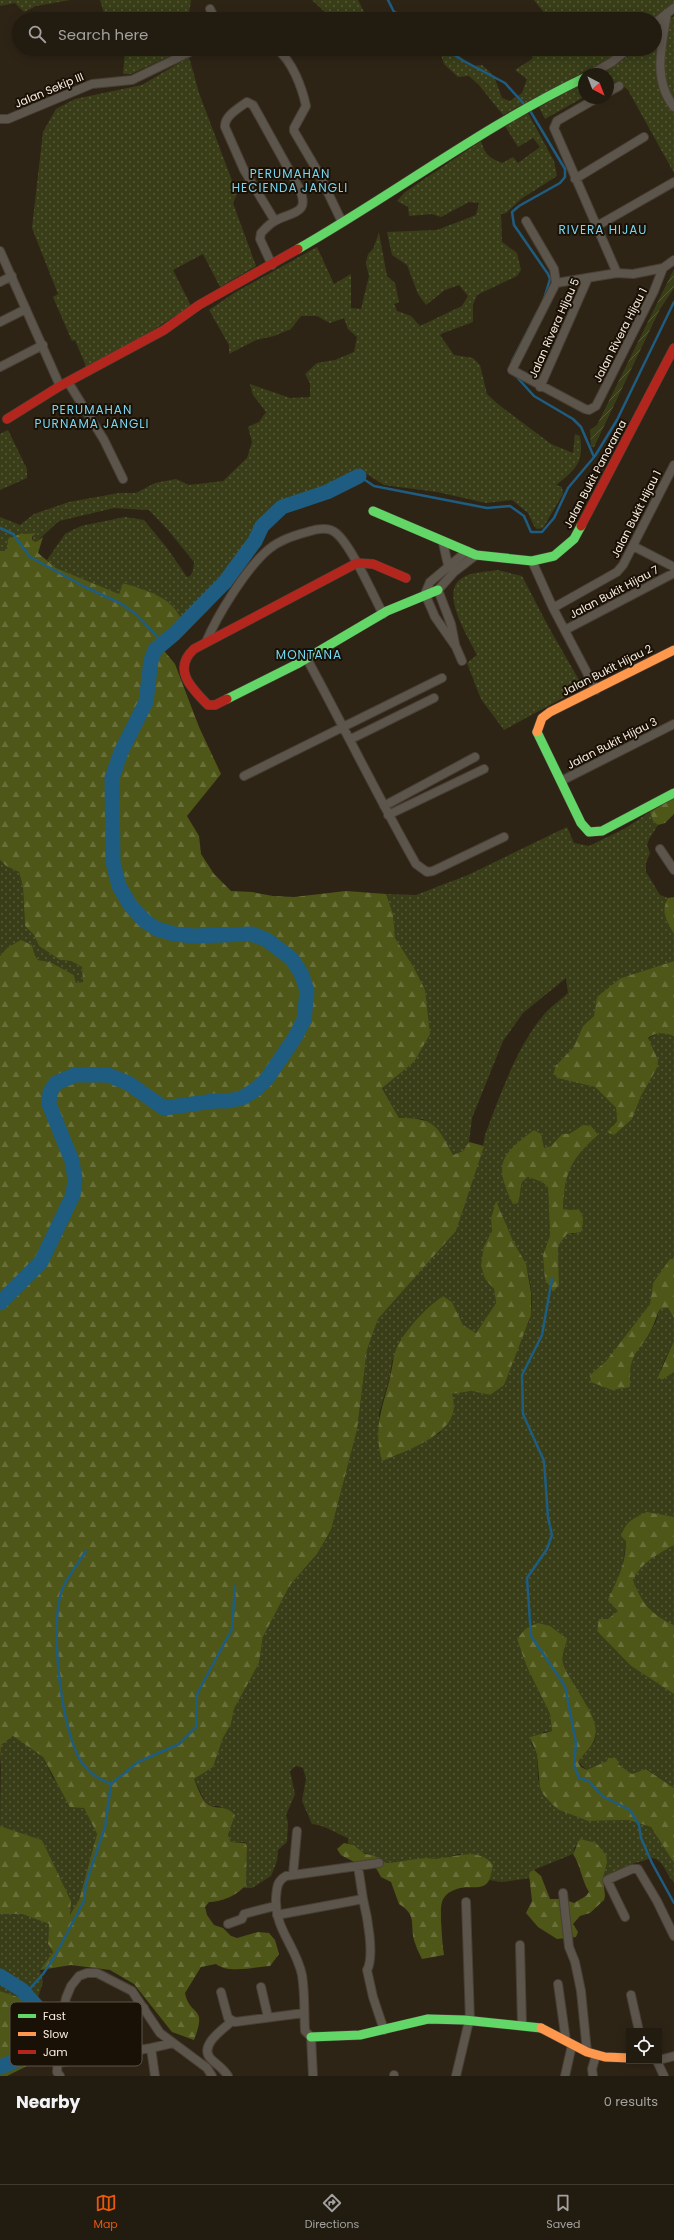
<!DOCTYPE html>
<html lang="en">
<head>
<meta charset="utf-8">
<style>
	body { margin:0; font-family:Poppins,sans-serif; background:#2a2419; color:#f1f3f6 }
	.controls { position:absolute; right:12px; bottom:12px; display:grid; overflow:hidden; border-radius:0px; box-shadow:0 2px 10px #0003 }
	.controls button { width:36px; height:36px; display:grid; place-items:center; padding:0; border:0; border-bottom:1px solid #3f3930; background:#221b10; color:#f1f3f6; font:20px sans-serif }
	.compass { position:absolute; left:578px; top:68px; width:36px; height:36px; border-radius:50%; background:#221b10; box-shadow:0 2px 10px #0003; rotate:138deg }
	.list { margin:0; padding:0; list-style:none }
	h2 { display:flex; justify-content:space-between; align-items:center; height:52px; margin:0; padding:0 16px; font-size:17px }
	h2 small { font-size:13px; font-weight:400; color:#a2a19f }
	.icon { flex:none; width:22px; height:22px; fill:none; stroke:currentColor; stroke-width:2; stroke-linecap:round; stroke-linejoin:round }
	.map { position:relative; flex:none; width:674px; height:2076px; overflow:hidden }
	.search { position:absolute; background:#221b10; box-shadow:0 2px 10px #0003; left:12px; right:12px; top:12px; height:44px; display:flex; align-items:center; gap:10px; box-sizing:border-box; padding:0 14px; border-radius:22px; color:#a2a19f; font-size:15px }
	.sheet { height:108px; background:#221b10 }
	nav { display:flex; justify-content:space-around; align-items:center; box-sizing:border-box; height:56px; border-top:1px solid #3f3930; background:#221b10; font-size:11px; color:#a2a19f }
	nav a { display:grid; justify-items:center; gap:2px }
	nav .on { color:#ea580c }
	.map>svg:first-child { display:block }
	.grass { fill:url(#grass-dots); fill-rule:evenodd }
	.forest { fill:url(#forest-firs) }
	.garden { fill:url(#garden-furrows) }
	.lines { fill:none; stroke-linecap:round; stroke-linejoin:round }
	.stream { stroke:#1e5d81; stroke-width:2.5 }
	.river { stroke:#1e5d81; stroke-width:15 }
	.street-casing { stroke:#493f34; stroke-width:10 }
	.fast-casing { stroke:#493f34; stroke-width:10 }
	.slow-casing { stroke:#493f34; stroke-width:10 }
	.jam-casing { stroke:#493f34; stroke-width:10 }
	.street { stroke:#5c554c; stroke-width:8 }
	.fast { stroke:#63d668; stroke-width:9 }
	.slow { stroke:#ff974d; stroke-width:9 }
	.jam { stroke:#b3261e; stroke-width:9 }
	.labels { text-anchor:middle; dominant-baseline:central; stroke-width:4; stroke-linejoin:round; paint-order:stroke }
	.street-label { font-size:11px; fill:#faeddf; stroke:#191006 }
	.neighbourhood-label { font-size:12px; letter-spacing:1px; fill:#75d7f3; stroke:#191006 }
	.key { fill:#191006; stroke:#5c5247; stroke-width:1 }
	.key-label { font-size:11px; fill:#faeddf }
</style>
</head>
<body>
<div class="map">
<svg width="674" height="2076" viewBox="0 0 674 2076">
	<defs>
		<pattern id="grass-dots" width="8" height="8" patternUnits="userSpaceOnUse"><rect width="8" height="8" fill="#393e19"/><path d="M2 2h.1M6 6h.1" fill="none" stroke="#575a3a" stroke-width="1.8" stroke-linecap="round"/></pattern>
		<pattern id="forest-firs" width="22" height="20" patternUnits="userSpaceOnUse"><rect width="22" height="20" fill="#4f5718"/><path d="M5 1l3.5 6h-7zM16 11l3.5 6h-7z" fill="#696f39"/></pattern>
		<pattern id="garden-furrows" width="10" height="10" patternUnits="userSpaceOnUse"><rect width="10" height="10" fill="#393e19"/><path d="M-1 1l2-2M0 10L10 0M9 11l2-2" fill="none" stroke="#575a3a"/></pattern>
	</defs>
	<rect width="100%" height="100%" fill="#2e2416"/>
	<path class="grass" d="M0,0H70L36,6L24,12L15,3L0,6Z
		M100,0H191L188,19H104L105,16Z
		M312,0H358L366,16L364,19H332Z
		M534,0H674V6L655,19H549Z
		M674,16V173L628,90L617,81L608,85V74H602L639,49H655V33Z
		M125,49H185L131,74H123Z
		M534,49H623L610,58L503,115L479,85L469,76L458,77L444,64L441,55L453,51L472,66L482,65L494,76L502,98L510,101L522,93L527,79L515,70L532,59Z
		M189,57L199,93L237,194L233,203L256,266L220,287L203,254L173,270L191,306L88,371L75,340L72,341L53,297L58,294L32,228L43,132L56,109L75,99L142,85Z
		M584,83V97L545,119L539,107Z
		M528,113L554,161L557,176L521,199L506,213L501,214L502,242L517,253L521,270L517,276L477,295L473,305V322L443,333L440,335L454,355L473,358L480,365L487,394L499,405L551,444L573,453L575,434L580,436C584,463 576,469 556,485L562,487L563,494L543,528L537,529L534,526L528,513L512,500L486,503L437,492L384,485L365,473L358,472L349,475L339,483L293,497L280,504L255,530L244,549L182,620C170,595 147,592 123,583L119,594L56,568L47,560L65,534L81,526L125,517L144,520L167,548L187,577L190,576L193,571L194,562L168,530L149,510L114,508L59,521L36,542L32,540L35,533L20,534L7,551H0V517L20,525L34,514L69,502L119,493H136L155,483L176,479L189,485L223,481L247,458L252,442L248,427L259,422L266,412L253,395L250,384L290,398L310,397V383L305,374L317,363L335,360L354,352L357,337L348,329L344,318L330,323L317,316H301L291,329L274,336L256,340L229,354V345L209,310L234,293L317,247L334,284L351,274V308L361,309L369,276L366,264L368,254L373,249L379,233L387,276L395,283L399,302L394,304L397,311L411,316L420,326L462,306L468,296L459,285L445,290L426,305L418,294L407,265L392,255L387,232L437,230L476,215L479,203L469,202L441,217L432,214L409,216L408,207L397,201L405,192L481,141C485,155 490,158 502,163L513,157L518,163L540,147L533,138L518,147L505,126Z
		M8,430L27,469V478L0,490V434Z
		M497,570L522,576L548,626L583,687L504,730L481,699L467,663L477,655C469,638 437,590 464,577C473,572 486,572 497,570Z
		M650,812L653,821L658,825L649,839L647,845L650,853L646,863V872L660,895L668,898C660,912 669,920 674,933C674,941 674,953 674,961L621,978L594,1016L583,1026L573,1048L556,1064L557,1078L595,1087L616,1108L617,1121L611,1126L632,1119L641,1096L657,1068L648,1039C655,1032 665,1033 674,1036V1259L670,1260L653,1283L650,1304L606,1361L590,1375L629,1371L633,1357L655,1324L660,1309L668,1308L674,1318V1341L661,1368L662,1380L674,1372V1517L626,1541L622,1572L611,1593L618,1611L597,1631L631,1666L674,1694V1788L647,1769L632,1774L619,1765L615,1758L587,1770L578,1762L582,1755L594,1742L596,1735L586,1703L574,1687L562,1661L566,1644L525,1629L517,1639L526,1665L550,1714L552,1731L544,1732L531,1743L537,1755L538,1779L559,1810L588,1821L628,1820L651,1827L674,1863V1882C666,1876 665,1860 652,1858L632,1864L603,1878L607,1863L575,1846L573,1854L531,1871L530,1878L502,1882L489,1880L492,1867L459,1854L443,1858H427L385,1863L373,1855L361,1852L348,1843V1838C335,1833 325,1825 312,1824L302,1801L306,1779L303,1768L296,1766L290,1771L295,1794L286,1815L288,1823L287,1842L278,1850L277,1861L271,1876L252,1888H243L246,1884L247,1846L245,1842H231L228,1835L235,1815L218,1806H210L205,1801L194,1779L213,1767L223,1738L231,1724L234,1709L259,1663L263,1637L290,1585L317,1554L331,1530L357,1430L367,1350L378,1319L456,1231L483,1146L485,1135C501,1093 517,1045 547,1011C553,1005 562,999 568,993L566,978L523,1013L503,1041L472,1118L469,1142L463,1151L453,1155L423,1119L399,1118L382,1087L414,1062L413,966L395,938L393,914L386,894L416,895L468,875L567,827L574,843L589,846L624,829ZM583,1125L598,1135C592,1141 585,1146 579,1152C566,1167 564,1190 563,1209H572L574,1234H567L558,1246L559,1285L553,1292L545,1248L550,1235L548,1187L542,1182L528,1177L522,1182L521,1190L507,1187L503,1173L528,1135L534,1130L541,1134L544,1149L551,1146L562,1134H569ZM491,1219C498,1226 507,1233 513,1242C529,1263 536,1297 529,1322L490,1395L472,1391L452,1394L440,1433L398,1455L382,1460L379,1414L390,1376L392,1361L422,1314L443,1296L452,1302L463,1325L476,1333L496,1303L494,1289L485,1279L484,1246L492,1231Z
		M0,860L6,866L19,872L23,887L25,926L34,935L39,946L60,960L71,961L82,967L83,982L76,983L74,975L50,962L38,960L35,956L32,945L7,948L0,956Z
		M674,1545V1625C651,1614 642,1604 633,1580C641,1563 658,1554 674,1545Z
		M13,1736L43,1757L53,1778L84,1808L97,1834L79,1900L70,1916L71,1901L42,1840L0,1826L1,1745Z
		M0,1914H22L49,1924L48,1944L53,1952L40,1970L43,1982L34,2011L24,1999L0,1991Z"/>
	<path class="forest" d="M36,533L32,537V540L36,542L43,537L38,553L56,568L119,594L123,583C147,591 170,595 182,620L161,647L175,664L199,727L221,774L187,816L199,836L201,854L214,874L231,891L252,892L273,896L294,897L346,891L386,894L393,914L395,938L413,966L425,990L430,1034L414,1062L382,1088L399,1118C434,1118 437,1125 453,1155L463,1151L469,1142L484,1146L456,1231L378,1319L367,1350L357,1430L331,1530L317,1554L290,1585L263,1637L259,1663L234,1709L231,1724L223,1738L213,1767L194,1779C197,1786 203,1804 211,1806C221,1809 227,1806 235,1815L228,1835L231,1842L245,1843L247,1846L246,1884C239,1895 221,1902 209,1902L205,1907L207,1915L214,1925L223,1928L231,1936L237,1938L258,1932L269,1933L275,1940L279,1954L270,1966C254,1967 229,1974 216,1964L201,1967L185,1993C190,2018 208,2004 194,2040L172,2032L134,1984L110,1970L71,1965L40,1970L53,1952L48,1944L49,1924L22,1914H0V1826L42,1840L71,1901L70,1915L79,1900L97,1834L84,1808L70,1807L43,1757L13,1736L1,1745L0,1767V956L7,948L21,940L32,945L35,956L38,960L50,962L74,975L76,983L83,982L82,967L71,961L60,960L39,946L34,935L25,926L23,887L19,872L6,866L0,860V551H7L8,539L20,534Z
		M674,798V814L665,823L658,825L653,821L650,812Z
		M674,897V934C667,921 660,912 668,898Z
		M674,961V1036C665,1033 655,1032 648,1038L658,1060L657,1068L641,1096L632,1119L614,1135L607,1132L617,1121L616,1108L595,1087L557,1078L554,1072L556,1065L573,1048L583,1026L594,1016L597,997L621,978Z
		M583,1125L591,1126L598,1135C570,1160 565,1171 563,1209L579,1210C585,1218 583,1223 581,1232L567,1234L558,1246L559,1285L553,1292L545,1279L543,1255L550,1235L548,1187L542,1182L528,1177L522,1182L518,1203L513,1204C493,1163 501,1155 534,1130L541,1134L544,1148L551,1146L562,1134H569Z
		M496,1201L513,1241L526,1264L531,1292V1315L504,1385L490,1395L472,1391L452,1394C454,1402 455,1410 451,1418C442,1438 402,1453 382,1461C373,1428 382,1409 390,1378C393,1365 393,1351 401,1340C411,1324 427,1307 443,1296L452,1302L463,1325L476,1333L496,1303L494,1289L485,1279L481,1265L484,1246L492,1231L491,1219Z
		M670,1259H674V1318L668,1308L660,1309C656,1316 655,1323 651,1330C636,1357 629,1352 630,1387L612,1390L591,1382L590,1375L606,1361L650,1304L653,1283Z
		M674,1341V1372L662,1380L658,1377Z
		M647,1512L674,1517V1545C658,1554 641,1563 633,1580C642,1604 651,1614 674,1625V1694L631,1666L597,1631L599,1619H608L618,1611L608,1600C618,1577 625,1568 626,1541L621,1536C626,1521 634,1518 647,1512Z
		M538,1623L550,1626L567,1639C566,1646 561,1657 563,1663C569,1683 601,1716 595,1737C593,1747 583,1753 578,1762L581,1767L587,1770L607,1761L608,1758H616L619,1765L632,1774L646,1769L674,1788V1863L651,1827L628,1820L588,1821L559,1810L553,1805L543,1794L540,1787L537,1755L530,1737L552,1731L550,1714L526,1665L517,1639L525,1629Z
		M580,1839L596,1843L606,1855L607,1863L603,1878L605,1896L604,1900L590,1913L580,1916L573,1924L578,1932L576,1937L557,1939L538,1927L526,1913L532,1901L529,1874L531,1871L534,1870L541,1876L550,1899H563L574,1903L586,1896L589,1892C581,1879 581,1866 573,1854Z
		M344,1843L353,1845L365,1854L373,1855L386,1863C399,1862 412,1859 426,1858C431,1858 436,1859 441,1858C459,1856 480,1848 493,1865C491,1872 491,1881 485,1885C478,1889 467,1886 460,1888C439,1894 441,1904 441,1921C442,1933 442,1944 444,1955L422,1959C419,1953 416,1947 414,1940C410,1923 417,1915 399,1904L391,1882L381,1877L376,1868C367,1869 350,1860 341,1855L337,1849Z
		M0,1991L24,1999L34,2011L30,2039L33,2063L7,2076H0Z"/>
	<path class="garden" d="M674,269V288L660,309L594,447H591L590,430L597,425Z"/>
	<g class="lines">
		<path class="stream" d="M388,0L394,12L409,19
			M445,49L462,60L505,83L524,104
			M529,109L565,169V177L560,183L519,206L512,212L514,225L548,274L550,279L544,299
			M512,361L538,311
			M515,375L534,396L573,419L581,427L594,457
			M359,476L374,486L446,500L487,508L510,506L524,516L531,532H542L554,518L568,488L595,456L617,420L674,302
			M0,528L13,534L30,557L85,587L120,603L137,615L162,642
			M552,1279L542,1335L522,1375L523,1414L544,1461L548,1517L552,1535L547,1549L527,1578L531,1636L565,1686L576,1743L574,1765L579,1778L589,1781L602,1796L630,1810L639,1825L641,1838L652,1863L674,1903
			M86,1551C78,1564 65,1579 61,1593C50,1628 61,1732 82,1763C90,1774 99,1779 111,1784
			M26,1993L43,1974L55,1956L84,1901L86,1883L105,1827L111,1784L138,1762L179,1744L196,1727L197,1694L232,1629L235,1586"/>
		<path class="river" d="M0,1303L41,1262L73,1195L75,1179L72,1161L49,1104L50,1092L56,1083L75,1075H108L128,1083L164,1108L214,1101H228L242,1098L255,1090L266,1080L294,1039L304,1020L307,991L302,975L292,959L267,940L252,934L194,936L174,934L157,929L146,922L130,905L119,886L113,862L112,778L121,752L146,702L151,660L155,650L174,634L225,582L255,541L262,526L282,507L327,492L359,476
			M0,1976L22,1990L40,2010V2032L15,2061L0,2067"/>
		<defs>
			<path id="street" d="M210,9L215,19
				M667,13C662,45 652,79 674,107
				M655,23L674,8
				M277,49C292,61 302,87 306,106L294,128V131L318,172L342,222
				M591,74L612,62L628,49
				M608,92L619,86
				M597,98L557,121L554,128L617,273
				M0,119H8L92,84L132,80L196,49
				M575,179L644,137
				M526,221L554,269L556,283L512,370L585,409L589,410L596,406L654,291L663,268L674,260
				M597,226L674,182
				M0,251L60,386
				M272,265L260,239L261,233C265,229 270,223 275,221C293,211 311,214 299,188L253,105L247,102C239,108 224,116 225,127L244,170L275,221
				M0,282L12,276
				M556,283L617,273L633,274L663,268
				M0,322L26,309
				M0,367L43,345
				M68,382L104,440L123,479
				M540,387L588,278
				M443,543L448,565
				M633,546L674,567
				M532,561L553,608L596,690
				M553,608L617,572L623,565L674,465
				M565,630L674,573
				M206,642C217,616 246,568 269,549C280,540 293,536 307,532C316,529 328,526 336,533C351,545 373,595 383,614
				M455,644L451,624L438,590L454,572L476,555
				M307,659C344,727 378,797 416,864L427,872L433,871L504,837
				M462,661L456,647L435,617L425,594L430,582L467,551
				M351,739L434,698
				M244,776L442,678
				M561,781L674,724
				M384,806L475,757
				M388,815L484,769
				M660,849L674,870
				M358,1866L363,1899
				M293,1875L297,1831
				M563,1893L569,1947L575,1962L581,1991L587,2052
				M466,1902L470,2021
				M277,1915L363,1899C367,1915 375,1956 367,1970L373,1997L384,2030
				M625,1917L607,1880L632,1869H638L657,1901L674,1936
				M228,1924L242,1919L244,1914L275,1906
				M520,1945L522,2025
				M558,1984L566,2041
				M261,1987L268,2017
				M221,1992L228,2018L235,2022L304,2013
				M631,1995L639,2031
				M65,2021L144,2008
				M659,2060L674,2056
				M657,2061L664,2076
				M57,2063L151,2048
				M60,2076L57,2072L58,2060L65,2024L63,2012L66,1998L71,1986L79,1976L87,1973H97L132,1991L160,2033L207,2068L212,2076
				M155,2076L151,2048L173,2043
				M228,2076C223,2068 217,2065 211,2059C198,2046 223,2029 231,2022
				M313,2076L311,2037L305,2031C304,2013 305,1993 302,1975C296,1946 274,1929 276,1897C277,1887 277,1881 286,1876L379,1863
				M394,2076V2075
				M456,2076L469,2021
				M565,2076L572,2045
				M593,2076L592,2069L596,2055"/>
			<path id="fast" d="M298,249C394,194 484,126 584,78
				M373,511L476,555L532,561L554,556L574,539L581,526
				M227,699L297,664L387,611L438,590
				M537,732L581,823L589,832L602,831L674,793
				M311,2037L360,2035L428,2019L464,2020L541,2028"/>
			<path id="slow" d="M537,732L542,718L550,712L674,650
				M541,2028L587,2052L605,2057L629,2058"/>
			<path id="jam" d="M7,419L60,386L164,330L199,305L298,249
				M581,526L674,348
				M227,699L215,705H208C191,688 172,669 194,649L357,563L373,564L406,578"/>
		</defs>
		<use href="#street" class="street-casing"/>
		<use href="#fast" class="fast-casing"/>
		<use href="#slow" class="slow-casing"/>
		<use href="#jam" class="jam-casing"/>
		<use href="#street" class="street"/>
		<use href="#fast" class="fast"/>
		<use href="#slow" class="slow"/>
		<use href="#jam" class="jam"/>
	</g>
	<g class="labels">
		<g class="street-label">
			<text transform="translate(49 90) rotate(-23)">Jalan Sekip III</text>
			<text transform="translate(554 328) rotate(-66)">Jalan Rivera Hijau 5</text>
			<text transform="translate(620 335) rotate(-63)">Jalan Rivera Hijau 1</text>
			<text transform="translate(595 474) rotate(-62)">Jalan Bukit Panorama</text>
			<text transform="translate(636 514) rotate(-63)">Jalan Bukit Hijau 1</text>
			<text transform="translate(614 592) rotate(-28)">Jalan Bukit Hijau 7</text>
			<text transform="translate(607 670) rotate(-27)">Jalan Bukit Hijau 2</text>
			<text transform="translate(612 743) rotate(-27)">Jalan Bukit Hijau 3</text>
		</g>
		<g class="neighbourhood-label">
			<text x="290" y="173">PERUMAHAN<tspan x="290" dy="14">HECIENDA JANGLI</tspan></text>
			<text x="603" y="229">RIVERA HIJAU</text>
			<text x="92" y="409">PERUMAHAN<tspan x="92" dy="14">PURNAMA JANGLI</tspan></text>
			<text x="309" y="654">MONTANA</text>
		</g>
	</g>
	<rect x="10" y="2002" width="132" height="64" rx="6" class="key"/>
	<rect x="18" y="2014" width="18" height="4" fill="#63d668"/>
	<rect x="18" y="2032" width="18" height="4" fill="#ff974d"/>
	<rect x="18" y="2050" width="18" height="4" fill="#b3261e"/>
	<g class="key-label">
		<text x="43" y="2020">Fast</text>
		<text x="43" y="2038">Slow</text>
		<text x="43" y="2056">Jam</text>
	</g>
</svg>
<div class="controls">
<button><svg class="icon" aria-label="locate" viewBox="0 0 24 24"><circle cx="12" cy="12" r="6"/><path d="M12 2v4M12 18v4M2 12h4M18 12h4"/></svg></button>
</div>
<svg class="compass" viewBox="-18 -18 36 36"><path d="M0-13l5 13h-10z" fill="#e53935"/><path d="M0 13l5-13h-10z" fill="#a2a19f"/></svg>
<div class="search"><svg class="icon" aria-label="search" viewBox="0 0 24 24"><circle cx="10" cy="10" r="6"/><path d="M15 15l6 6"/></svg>Search here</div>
</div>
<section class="sheet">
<h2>Nearby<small>0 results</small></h2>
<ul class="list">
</ul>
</section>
<nav>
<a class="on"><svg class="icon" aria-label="map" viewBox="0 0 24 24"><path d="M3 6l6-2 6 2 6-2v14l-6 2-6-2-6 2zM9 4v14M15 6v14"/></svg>Map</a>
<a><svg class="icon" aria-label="directions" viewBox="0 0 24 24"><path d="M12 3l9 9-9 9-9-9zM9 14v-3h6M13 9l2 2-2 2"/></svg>Directions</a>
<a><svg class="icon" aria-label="saved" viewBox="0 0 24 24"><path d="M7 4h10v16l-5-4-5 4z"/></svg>Saved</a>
</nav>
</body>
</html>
